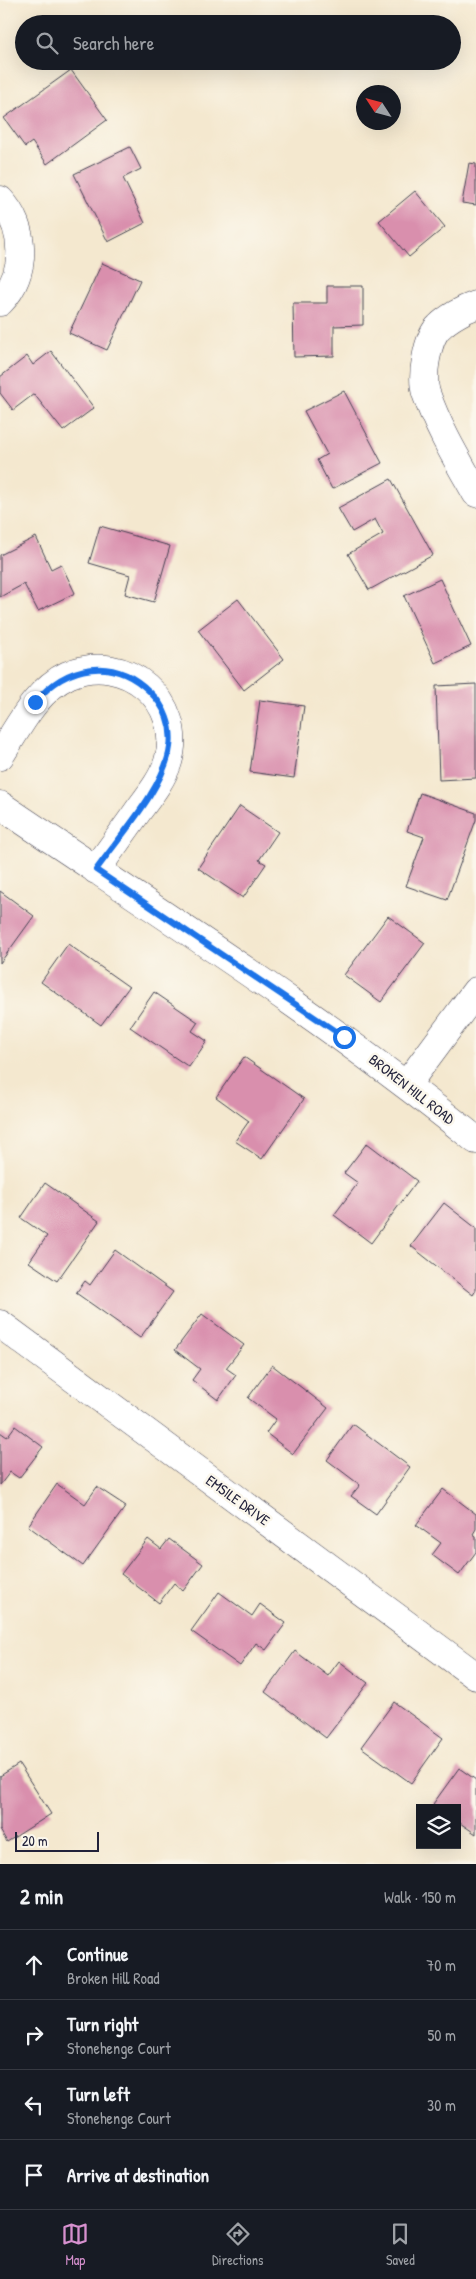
<!DOCTYPE html>
<html lang="en">
<head>
<meta charset="utf-8">
<style>
	body { margin:0; font-family:"Patrick Hand",sans-serif; background:#20242c; color:#f1f3f6 }
	.controls { position:absolute; right:15px; bottom:15px; display:grid; overflow:hidden; border-radius:0px; box-shadow:0 5px 20px #0002 }
	.controls button { width:45px; height:45px; display:grid; place-items:center; padding:0; border:0; border-bottom:1px solid #363941; background:#171b24; color:#f1f3f6; font:25px sans-serif }
	.compass { position:absolute; left:356px; top:85px; width:45px; height:45px; border-radius:50%; background:#171b24; box-shadow:0 5px 20px #0002; rotate:306deg }
	.scale { position:absolute; left:15px; bottom:12px; width:84px; box-sizing:border-box; padding-left:5px; border:2px solid #22223b; border-top:0; font-size:14px; line-height:18px; white-space:nowrap; color:#22223b; -webkit-text-stroke:4px #fbf7ec; paint-order:stroke }
	.stop { position:absolute; width:15px; height:15px; margin:-11px; border:4px solid #1a73e8; border-radius:50%; background:#fff }
	.stop.end { background:#1a73e8; border-color:#fff; box-shadow:0 1px 5px #0008 }
	.list { margin:0; padding:0; list-style:none }
	h2 { display:flex; justify-content:space-between; align-items:center; height:65px; margin:0; padding:0 20px; font-size:21px }
	h2 small { font-size:16px; font-weight:400; color:#9ea1a6 }
	.list li { display:grid; grid-template-columns:32px 1fr auto; gap:15px; align-items:center; box-sizing:border-box; height:70px; padding:0 20px; border-top:1px solid #363941 }
	.list b { display:block; font-size:19px; white-space:nowrap }
	.list p { margin:0; font-size:16px; white-space:nowrap; color:#9ea1a6 }
	.list em { font-size:16px; font-style:normal; color:#9ea1a6 }
	.icon { flex:none; width:28px; height:28px; fill:none; stroke:currentColor; stroke-width:2; stroke-linecap:round; stroke-linejoin:round }
	.map { position:relative; flex:none; width:476px; height:1864px; overflow:hidden }
	.search { position:absolute; background:#171b24; box-shadow:0 5px 20px #0002; left:15px; right:15px; top:15px; height:55px; display:flex; align-items:center; gap:12px; box-sizing:border-box; padding:0 18px; border-radius:28px; color:#9ea1a6; font-size:19px }
	.sheet { height:345px; background:#171b24 }
	nav { display:flex; justify-content:space-around; align-items:center; box-sizing:border-box; height:70px; border-top:1px solid #363941; background:#171b24; font-size:14px; color:#9ea1a6 }
	nav a { display:grid; justify-items:center; gap:2px }
	nav .on { color:#d690ce }
	.map>svg:first-child { display:block }
	.building { fill:#d98fad }
	.lines { fill:none; stroke-linecap:round; stroke-linejoin:round }
	.minor-casing { stroke:#424051; stroke-width:29 }
	.minor { stroke:#fff; stroke-width:28 }
	.route { stroke:#1a73e8; stroke-width:6 }
	.labels { text-anchor:middle; dominant-baseline:central; stroke-width:5; stroke-linejoin:round; paint-order:stroke }
	.street-label { font-size:15px; fill:#22223b; stroke:#fbf7ec }
</style>
</head>
<body>
<div class="map">
<svg width="476" height="1864" viewBox="0 0 476 1864">
	<rect width="100%" height="100%" fill="#fbf7ec"/>
	<filter id="ink" filterUnits="userSpaceOnUse"><feTurbulence type="fractalNoise" baseFrequency=".02" numOctaves="2"/><feDisplacementMap in="SourceGraphic" scale="10" xChannelSelector="R" yChannelSelector="G"/><feConvolveMatrix kernelMatrix="1 2 1 2 8 2 1 2 1" color-interpolation-filters="sRGB"/></filter>
	<filter id="wash" filterUnits="userSpaceOnUse"><feTurbulence type="fractalNoise" baseFrequency=".0096" numOctaves="4" result="noise"/><feDisplacementMap in="SourceGraphic" scale="20" xChannelSelector="R" yChannelSelector="G"/><feGaussianBlur stdDeviation="1.12" result="paint"/><feColorMatrix in="noise" values="0 0 0 0 0 0 0 0 0 0 0 0 0 0 0 0 0 1.4 0 .05"/><feComposite in="paint" operator="in"/></filter>
	<g filter="url(#wash)">
		<rect width="100%" height="100%" fill="#f4e8cf"/>
		<g id="blocks">
			<path class="building" d="M71,70L107,120L47,164L32,142L25,147L4,118Z
				M130,147L141,169L123,178L145,223L108,242L74,174Z
				M469,163L476,164V205L462,203Z
				M415,191L445,227L409,257L379,221Z
				M102,263L140,280L107,350L69,333Z
				M327,286H363V325L334,326V356L294,357L293,303H327Z
				M51,351L94,408L63,431L34,394L13,410L0,393V377L27,356L33,365Z
				M344,391L382,463L332,489L317,460L327,454L304,411Z
				M391,479L433,555L369,590L348,554L383,534L375,519L352,532L338,508Z
				M100,526L170,546L154,602L125,594L130,575L89,563Z
				M36,537L51,569L61,564L75,593L38,611L24,584L0,597V555Z
				M440,579L471,646L435,663L404,596Z
				M238,599L284,659L244,690L198,630Z
				M476,684V778L439,780L436,686Z
				M260,700L304,706L294,778L250,772Z
				M420,793L476,813V820L447,900L406,886L424,837L407,831Z
				M240,806L278,832L259,860L266,864L243,898L198,868Z
				M0,891L34,916L0,963Z
				M388,916L425,943L381,1002L344,975Z
				M68,944L129,987L101,1025L41,982Z
				M154,992L198,1022L192,1031L207,1041L189,1067L130,1027Z
				M244,1057L304,1099L262,1159L235,1141L249,1121L216,1097Z
				M367,1143L417,1181L371,1243L334,1215L358,1183L344,1173Z
				M45,1183L99,1221L57,1281L29,1262L47,1236L21,1218Z
				M444,1203L476,1228V1290L473,1295L411,1246Z
				M115,1250L173,1292L140,1338L76,1293L85,1281L90,1285Z
				M202,1314L244,1345L226,1368L236,1375L218,1400L192,1380L200,1369L175,1350Z
				M272,1365L328,1408L293,1454L266,1433L276,1419L248,1398Z
				M353,1424L410,1467L376,1514L351,1496L360,1485L327,1460Z
				M15,1426L43,1447L19,1478L10,1472L0,1485V1432L7,1437Z
				M57,1484L85,1504L97,1487L126,1506L83,1566L28,1526Z
				M443,1489L476,1514V1529L473,1534L476,1536V1552L459,1575L432,1555L441,1543L416,1525Z
				M148,1539L161,1549L169,1539L203,1564L183,1591L174,1583L159,1603L121,1574Z
				M219,1592L252,1616L260,1604L286,1623L266,1650L256,1643L240,1666L191,1631Z
				M295,1651L328,1676L339,1661L368,1683L326,1738L265,1692Z
				M394,1702L443,1738L411,1783L361,1747Z
				M19,1764L51,1814L7,1842L0,1830V1776Z
				M459,1768L476,1780V1834L457,1821V1808H439L433,1804Z"/>
		</g>
	</g>
	<g filter="url(#ink)">
		<use href="#blocks" fill-opacity="0" stroke="#424051" stroke-width="1"/>
		<g class="lines">
			<defs>
				<path id="minor" d="M0,200C26,227 28,274 0,302
					M476,305C464,309 448,318 439,327C427,338 421,377 426,393C438,428 458,461 476,493
					M0,756C18,728 36,690 68,675C125,650 186,702 168,762C162,780 149,796 138,811C124,831 110,850 96,870
					M0,805C161,914 325,1018 476,1140
					M407,1084L476,991
					M0,1324L476,1676"/>
			</defs>
			<use href="#minor" class="minor-casing"/>
			<use href="#minor" class="minor"/>
		</g>
	</g>
	<g class="lines" filter="url(#ink)">
		<path class="route" d="M35,702C67,664 114,656 150,692C165,706 173,727 170,747C165,787 119,837 96,870L344,1037"/>
	</g>
	<g class="labels">
		<g class="street-label">
			<text transform="translate(412 1089) rotate(38)">BROKEN HILL ROAD</text>
			<text transform="translate(238 1500) rotate(36)">EMSILE DRIVE</text>
		</g>
	</g>
</svg>
<div class="controls">
<button><svg class="icon" aria-label="layers" viewBox="0 0 24 24"><path d="M12 4l9 5-9 5-9-5zM3 14l9 5 9-5"/></svg></button>
</div>
<svg class="compass" viewBox="-18 -18 36 36"><path d="M0-13l5 13h-10z" fill="#e53935"/><path d="M0 13l5-13h-10z" fill="#9ea1a6"/></svg>
<div class="scale">20 m</div>
<div class="stop" style="left:344px;top:1037px"></div>
<div class="stop end" style="left:35px;top:702px"></div>
<div class="search"><svg class="icon" aria-label="search" viewBox="0 0 24 24"><circle cx="10" cy="10" r="6"/><path d="M15 15l6 6"/></svg>Search here</div>
</div>
<section class="sheet">
<h2>2 min<small>Walk · 150 m</small></h2>
<ul class="list">
<li><svg class="icon" aria-label="ahead" viewBox="0 0 24 24"><path d="M12 20V5M6 11l6-6 6 6"/></svg><div><b>Continue</b><p>Broken Hill Road</p></div><em>70 m</em></li>
<li><svg class="icon" aria-label="right" viewBox="0 0 24 24"><path d="M7 20v-9h11M14 6l5 5-5 5"/></svg><div><b>Turn right</b><p>Stonehenge Court</p></div><em>50 m</em></li>
<li><svg class="icon" aria-label="left" viewBox="0 0 24 24"><path d="M17 20v-9H6M10 6l-5 5 5 5"/></svg><div><b>Turn left</b><p>Stonehenge Court</p></div><em>30 m</em></li>
<li><svg class="icon" aria-label="arrive" viewBox="0 0 24 24"><path d="M6 21V4h12l-3 4 3 4H6"/></svg><div><b>Arrive at destination</b></div></li>
</ul>
</section>
<nav>
<a class="on"><svg class="icon" aria-label="map" viewBox="0 0 24 24"><path d="M3 6l6-2 6 2 6-2v14l-6 2-6-2-6 2zM9 4v14M15 6v14"/></svg>Map</a>
<a><svg class="icon" aria-label="directions" viewBox="0 0 24 24"><path d="M12 3l9 9-9 9-9-9zM9 14v-3h6M13 9l2 2-2 2"/></svg>Directions</a>
<a><svg class="icon" aria-label="saved" viewBox="0 0 24 24"><path d="M7 4h10v16l-5-4-5 4z"/></svg>Saved</a>
</nav>
</body>
</html>
